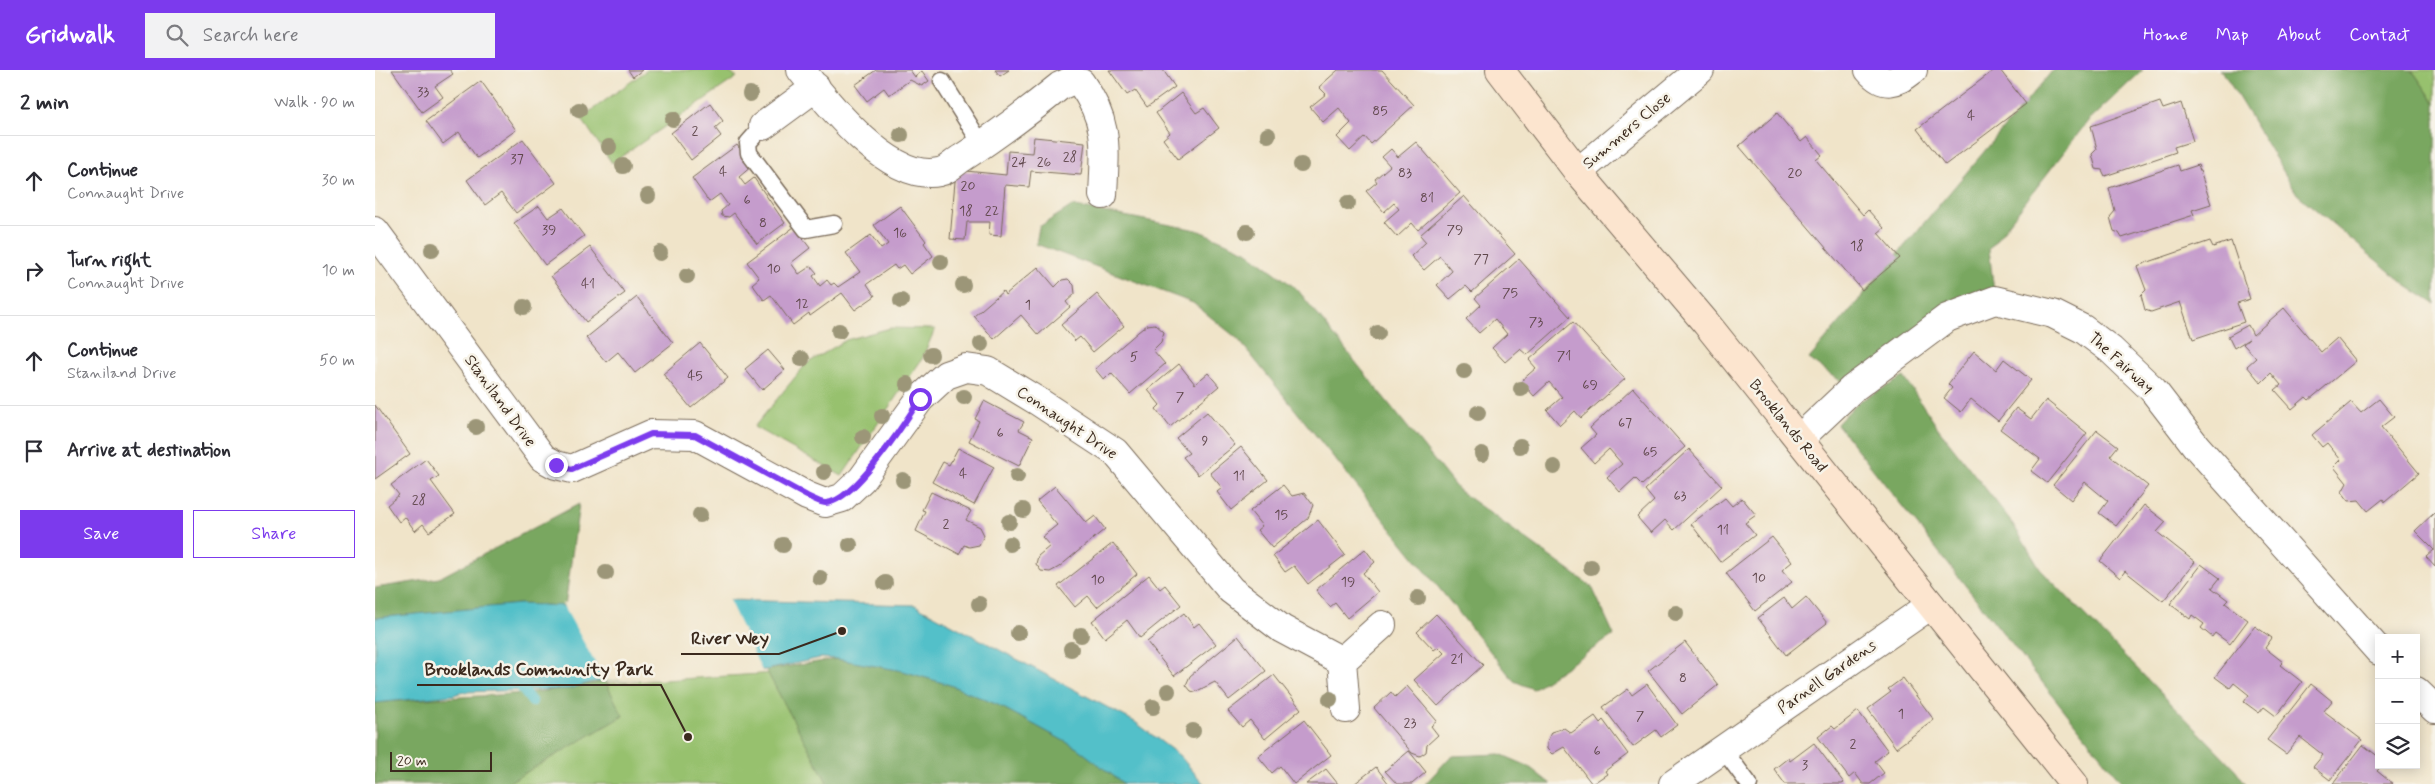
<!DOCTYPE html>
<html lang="en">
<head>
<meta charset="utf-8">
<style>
	body { margin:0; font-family:Mynerve,sans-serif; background:#f2f2f3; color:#2b2b33 }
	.controls { position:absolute; right:15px; bottom:15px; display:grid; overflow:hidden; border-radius:0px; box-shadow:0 2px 12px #0003 }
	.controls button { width:45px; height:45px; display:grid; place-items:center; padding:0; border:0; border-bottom:1px solid #e1e1e2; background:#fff; color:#2b2b33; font:25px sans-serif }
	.scale { position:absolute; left:15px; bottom:12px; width:102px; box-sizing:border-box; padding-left:5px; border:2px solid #3b2a1e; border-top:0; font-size:14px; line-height:18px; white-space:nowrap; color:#3b2a1e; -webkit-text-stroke:4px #f7f3e8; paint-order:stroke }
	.stop { position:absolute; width:15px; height:15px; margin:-11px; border:4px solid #7c3aed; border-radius:50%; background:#fff }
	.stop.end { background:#7c3aed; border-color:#fff; box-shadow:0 1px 5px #0008 }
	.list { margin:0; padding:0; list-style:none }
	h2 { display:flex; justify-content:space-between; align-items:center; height:65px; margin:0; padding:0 20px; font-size:21px }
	h2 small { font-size:16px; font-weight:400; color:#7c7c81 }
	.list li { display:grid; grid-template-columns:32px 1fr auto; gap:15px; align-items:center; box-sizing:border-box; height:90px; padding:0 20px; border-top:1px solid #e1e1e2 }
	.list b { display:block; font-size:19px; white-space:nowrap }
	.list p { margin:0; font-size:16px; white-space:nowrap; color:#7c7c81 }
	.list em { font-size:16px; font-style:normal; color:#7c7c81 }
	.actions { display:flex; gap:10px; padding:15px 20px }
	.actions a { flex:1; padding:11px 0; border:1px solid #7c3aed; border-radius:0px; text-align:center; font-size:18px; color:#7c3aed }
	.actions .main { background:#7c3aed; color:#fff }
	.icon { flex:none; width:28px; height:28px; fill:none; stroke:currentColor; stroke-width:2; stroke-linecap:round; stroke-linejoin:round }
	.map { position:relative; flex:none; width:2060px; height:714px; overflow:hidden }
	header { display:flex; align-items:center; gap:30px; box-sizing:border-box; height:70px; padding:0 25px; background:#7c3aed; color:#fff }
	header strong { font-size:24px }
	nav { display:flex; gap:28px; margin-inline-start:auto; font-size:18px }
	.search { width:350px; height:45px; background:#f2f2f3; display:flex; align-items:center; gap:12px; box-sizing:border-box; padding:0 18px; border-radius:0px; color:#7c7c81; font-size:19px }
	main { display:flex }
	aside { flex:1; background:#fff }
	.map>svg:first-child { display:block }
	.green { fill:#97c16e; stroke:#697646 }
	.forest { fill:#79a761; stroke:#5a6840 }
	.water { fill:#52c0c9; stroke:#467574 }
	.pier { fill:#f0e4c9 }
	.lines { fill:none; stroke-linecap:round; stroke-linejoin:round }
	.stream { stroke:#52c0c9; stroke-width:10 }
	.building { fill:#c59ccc }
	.service-casing { stroke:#7a6b5a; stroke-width:19 }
	.minor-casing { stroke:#7a6b5a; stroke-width:30 }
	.secondary-casing { stroke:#7a6b5a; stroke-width:30 }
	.service { stroke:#fff; stroke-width:16 }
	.minor { stroke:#fff; stroke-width:28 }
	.secondary { stroke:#fce5cf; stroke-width:28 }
	.tree { fill:#9c9678 }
	.route { stroke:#7c3aed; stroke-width:6 }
	.labels { text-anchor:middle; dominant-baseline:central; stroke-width:5; stroke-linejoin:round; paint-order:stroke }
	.number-label { font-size:14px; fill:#5e464a }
	.street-label { font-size:16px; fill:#3b2a1e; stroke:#f7f3e8 }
	.leader { fill:none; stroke:#3b2a1e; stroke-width:2 }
	.callout-dot { fill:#3b2a1e; stroke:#f7f3e8; stroke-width:2 }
	.callout-label { font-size:18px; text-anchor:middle; font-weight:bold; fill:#3b2a1e; stroke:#f7f3e8; stroke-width:5; stroke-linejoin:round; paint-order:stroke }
</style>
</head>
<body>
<header>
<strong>Gridwalk</strong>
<div class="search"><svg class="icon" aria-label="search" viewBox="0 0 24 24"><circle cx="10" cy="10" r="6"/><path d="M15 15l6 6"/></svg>Search here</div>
<nav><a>Home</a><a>Map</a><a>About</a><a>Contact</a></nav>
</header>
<main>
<aside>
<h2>2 min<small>Walk · 90 m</small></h2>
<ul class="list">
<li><svg class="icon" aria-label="ahead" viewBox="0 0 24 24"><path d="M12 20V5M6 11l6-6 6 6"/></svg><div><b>Continue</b><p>Connaught Drive</p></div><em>30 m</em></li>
<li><svg class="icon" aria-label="right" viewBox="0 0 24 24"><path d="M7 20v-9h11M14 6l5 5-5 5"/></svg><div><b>Turn right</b><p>Connaught Drive</p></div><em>10 m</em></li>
<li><svg class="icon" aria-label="ahead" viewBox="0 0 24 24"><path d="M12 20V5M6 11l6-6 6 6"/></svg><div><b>Continue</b><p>Staniland Drive</p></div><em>50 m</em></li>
<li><svg class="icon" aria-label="arrive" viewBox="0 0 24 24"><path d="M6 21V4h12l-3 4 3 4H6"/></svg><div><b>Arrive at destination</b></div></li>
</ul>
<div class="actions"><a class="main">Save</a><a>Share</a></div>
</aside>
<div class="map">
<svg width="2060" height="714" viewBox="0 0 2060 714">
	<rect width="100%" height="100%" fill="#f7f3e8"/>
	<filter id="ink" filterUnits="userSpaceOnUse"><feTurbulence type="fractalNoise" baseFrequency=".02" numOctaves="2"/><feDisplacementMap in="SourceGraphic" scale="10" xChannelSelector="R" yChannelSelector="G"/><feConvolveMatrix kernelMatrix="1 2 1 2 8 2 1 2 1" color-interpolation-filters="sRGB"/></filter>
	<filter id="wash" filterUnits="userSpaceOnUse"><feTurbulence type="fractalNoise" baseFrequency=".0096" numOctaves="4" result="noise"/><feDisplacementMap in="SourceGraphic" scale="20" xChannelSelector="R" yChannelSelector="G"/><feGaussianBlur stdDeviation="1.12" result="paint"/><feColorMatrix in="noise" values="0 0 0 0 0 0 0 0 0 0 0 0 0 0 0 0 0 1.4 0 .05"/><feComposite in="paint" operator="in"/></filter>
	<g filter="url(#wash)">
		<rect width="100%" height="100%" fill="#f0e4c9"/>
		<path class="green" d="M272,0H350L362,7L237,93L206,48Z
			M2037,0H2060V33Z
			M515,258L560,259L547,289L467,406L379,357L431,294L471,270Z
			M400,603L456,714H0V627L59,623L150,686L227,614Z"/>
		<path class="forest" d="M1678,0H1768L1713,51L1614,179L1620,230L1477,319L1434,289Z
			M1844,0H2037L2060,33V234L2032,216L1922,124L1848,2Z
			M697,136L822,160L871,181L922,219L1083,420L1217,517L1239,565L1158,619L1139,611L863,269L818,233L661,174L664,157Z
			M1529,307L1563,358L1636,451L1665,499L1860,699L1871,714H1748L1462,354L1483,332Z
			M204,434L190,536L144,534L0,548V518L64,508Z
			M462,589L528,601L575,615L623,635L702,678L749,714H453L391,600Z
			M230,611L248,646L131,714H0V633C76,625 155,628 230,611Z
			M1125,684L1153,696L1176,714H1050L1076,686Z"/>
		<path class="water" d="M353,530L540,535L760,652L805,686L829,714H749L702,678L623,635L575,615L528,601L462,589L445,588L391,600L218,612L194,619L87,622L79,625L0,633V548L144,534L190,536Z"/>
		<path class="pier" d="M353,528L388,603L230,611L187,533Z"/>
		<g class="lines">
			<path class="stream" d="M141,611L157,632"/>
		</g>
		<g id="blocks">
			<path class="building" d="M17,0H75L78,4L60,16L68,27L47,42Z
				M253,0H267L258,7Z
				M501,0H535L540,7L547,1L554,11L547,16L535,10L514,25L509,18L492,31L480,15Z
				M620,0H634L625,6Z
				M734,0H788L800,17L772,37L760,20L752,25Z
				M963,0H1007L1039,35L996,74L990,67L975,81L962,67L976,53L964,38L948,52L935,37L951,24L944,17Z
				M1619,0H1625L1651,34L1570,95L1542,59Z
				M106,11L141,60L102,88L84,62L68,74L51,51Z
				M806,23L821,43L829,38L844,58L803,89L788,69L795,63L781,43Z
				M1785,32L1788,39L1806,33L1818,71L1799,77L1801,82L1730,106L1727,100L1721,99L1717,84L1722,79L1716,56Z
				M335,33L348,51L340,58L346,66L316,90L296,63Z
				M1402,43L1426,72L1432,67L1447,85L1441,90L1488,145L1493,140L1509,158L1503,163L1525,188L1487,220L1364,76Z
				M659,67L710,72L706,105L656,101L654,117L630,115L626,166L614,165L615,152H592L590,170L575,169L581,100L631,105L633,81L657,83Z
				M148,69L181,113L141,143L126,123L110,135L92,110Z
				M1041,72L1085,123L1043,160L1037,153L1022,167L1009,152L1024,139L1019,133L1009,142L991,121L1002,112L1000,109L1015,96L1007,87L1016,79L1023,87Z
				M362,75L377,96L364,107L370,115L379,108L410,153L382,174L359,143L354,147L347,146L346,141L353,135L345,124L334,132L317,108Z
				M1803,95L1805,101L1823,95L1836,134L1817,140L1819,145L1747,168L1744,163L1739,161L1735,147L1740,141L1734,118Z
				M1089,126L1140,184L1097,222L1091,216L1075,229L1062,215L1077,201L1065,186L1049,200L1036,186L1051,172L1045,165Z
				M164,136L173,148L188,138L209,166L170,195L139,153Z
				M525,136L551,171L549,173L558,186L535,204L528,195L522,199L519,195L492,214L500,226L480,240L467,223L435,246L434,243L418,255L396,225L389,230L377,214L384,208L372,192L419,157L435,178L416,193L424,204L436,196L442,203L438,206L445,216L452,210L456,215L459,213L463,217L485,202L471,183L496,165L506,179L513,174L499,155Z
				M1835,171L1838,177L1856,171L1875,229L1862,233L1869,252L1818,269L1805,232L1776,242L1770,240L1766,225L1771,220L1762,196Z
				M215,177L250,223L211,252L176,206Z
				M1144,189L1195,247L1152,285L1145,279L1130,292L1117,278L1132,264L1120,249L1104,263L1091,249L1106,235L1100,228Z
				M663,197L680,217L687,210L693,209L699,215L700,224L691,232L695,237L663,265L646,245L619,269L599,246L628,221L630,225Z
				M722,224L749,256L718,282L705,267L700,271L686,255Z
				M262,227L298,273L260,303L243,282L231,292L211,268Z
				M1909,238L1946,282L1962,268L1981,291L1934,330L1931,327L1917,339L1900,320L1906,315L1896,303L1886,313L1872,296L1881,288L1868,274L1874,269L1859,278L1853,266L1873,255L1878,265Z
				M1198,252L1250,309L1206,348L1200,341L1185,355L1172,340L1187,327L1174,312L1159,326L1146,311L1161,298L1154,290Z
				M780,254L789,262L786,272L778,280L790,294L755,324L736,303L729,310L720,299L763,262L772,255Z
				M325,273L353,308L316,338L288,304Z
				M393,280L410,300L387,320L370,299Z
				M1599,281L1621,300L1629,289L1656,310L1623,351L1596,329L1586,342L1569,328L1577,318L1573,314Z
				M804,294L820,314L833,303L844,316L795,357L781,339L785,335L773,320Z
				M1258,318L1310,377L1267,415L1260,408L1245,422L1232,407L1247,394L1234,379L1219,393L1206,378L1221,365L1215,358Z
				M2004,329L2019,347L2006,357L2044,403L2010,432L2008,429L1993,441L1984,430L1974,431L1967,422L1972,413L1959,397L1966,390L1952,373L1947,377L1937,365L1976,332L1986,343Z
				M1671,330L1712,363L1672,413L1656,401L1665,389L1625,359L1641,338L1656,349Z
				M609,331L649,352L644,360L658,367L644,396L594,371L604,351L600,349Z
				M0,335L35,384L0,409Z
				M832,342L860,375L823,405L808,387L814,383L801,368Z
				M1722,360L1743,376L1735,386L1773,416L1741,456L1724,443L1733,431L1710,412L1696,430L1678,415Z
				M866,377L893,410L856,440L842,422L847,418L835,403Z
				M583,378L619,397L599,435L557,412L568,392L574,395Z
				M1314,379L1347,416L1299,460L1290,450L1276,463L1262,447L1279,431L1270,420Z
				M51,389L64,406L56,411L80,444L54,462L48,454L40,461L30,447L24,452L12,435L24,425L16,415Z
				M908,415L917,426L929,423L938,435L933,448L897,478L882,460L887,456L875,441Z
				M680,416L711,453L720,446L730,459L684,497L675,502L666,501L661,494L663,486L675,476L667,467L682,455L662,431Z
				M556,422L596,441L591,450L605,457L609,465L604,475L594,477L589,475L584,484L541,461L550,441L547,440Z
				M1350,428L1357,436L1367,428L1381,445L1370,453L1380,465L1345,492L1316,454Z
				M1769,435L1791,452L1782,462L1820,492L1788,531L1750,501L1745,508L1725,491Z
				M2060,442V497L2051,487L2059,480L2040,461Z
				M943,450L970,485L933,514L919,496L910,502L898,486Z
				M1397,467L1417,492L1407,500L1417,512L1380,541L1351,503Z
				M738,473L762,504L722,537L713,526L700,537L683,516Z
				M990,479L1000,492L988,503L1003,522L972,548L960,533L955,537L941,520Z
				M1826,494L1845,508L1837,518L1853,530L1850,533L1873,550L1855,574L1840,563L1837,567L1826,558L1829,554L1817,545L1815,549L1795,534Z
				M774,505L785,519L790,515L806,535L765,568L752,550L730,568L717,551Z
				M1431,527L1452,553L1411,585L1383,548L1409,528L1417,539Z
				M809,543L819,557L824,553L841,574L799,606L772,572Z
				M1061,544L1108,595L1063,636L1039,610L1069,583L1063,577L1059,580L1042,562Z
				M1880,556L1897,568L1890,578L1908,592L1905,595L1927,612L1901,646L1889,637L1884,643L1869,632L1874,625L1859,613L1855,618L1840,607Z
				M863,566L891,601L854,630L840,612L820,622L816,621L811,615L815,606Z
				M1310,572L1343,615L1307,644L1273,601Z
				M899,605L926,639L890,669L875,650L867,657L853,641Z
				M1528,608L1559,650L1521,678L1493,639L1516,622L1513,619Z
				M1272,614L1302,655L1286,667L1281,660L1258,677L1228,637L1253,619L1257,625Z
				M1936,614L1957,631L1949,641L1987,670L1955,710L1938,697L1948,685L1925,667L1911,684L1892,670Z
				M1032,616L1062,651L1056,656L1063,665L1052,675L1051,682L1045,686L1037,683L999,638L1016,622L1020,627Z
				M1483,641L1513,681L1500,691L1509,703L1495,714H1488L1480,703L1474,708L1443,667L1457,656L1460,659Z
				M1220,646L1225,653L1228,650L1253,684L1230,701L1232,704L1217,714L1189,677L1177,684L1172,679V673L1176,662L1189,658L1196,663Z
				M929,650L956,685L919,714L905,696L897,703L883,686Z
				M1439,673L1469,713L1467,714H1410L1399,699L1413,688L1415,691Z
				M1988,675L2004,687V695H2007L2002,701L2018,714H1958Z
				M1034,681L1051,702L1037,714H1022L1010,701Z
				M1001,697L1014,714H979Z
				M951,699L963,714H931Z"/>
		</g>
	</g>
	<g filter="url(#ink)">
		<use href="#blocks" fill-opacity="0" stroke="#7a6b5a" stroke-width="1"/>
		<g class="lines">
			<defs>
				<path id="service" d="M567,11L607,75
					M388,56L373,73L374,83L431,159L459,154
					M1348,679L1374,714"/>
				<path id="minor" d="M426,0C453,34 515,113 564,102C572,101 580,92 587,88C621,66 653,42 685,16L696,11L706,13C735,54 730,79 728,125
					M1494,0C1509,18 1522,13 1538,0
					M388,56L441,17
					M1203,102L1325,0
					M0,161L168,388L181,395L197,399L276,364L320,365L432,426L450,433L467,428L487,409L545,329L571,305L591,298L613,301L664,332L740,382L856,520L907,559L967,591L971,639
					M1424,369L1477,319L1572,248L1620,230L1678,244L1708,259L1736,280L1778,320L1821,376L2004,581
					M967,591L1007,555
					M2041,621L2060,639
					M1298,714L1556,535"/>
				<path id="secondary" d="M1125,0L1203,102L1331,253L1699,714"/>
			</defs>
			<use href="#service" class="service-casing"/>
			<use href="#minor" class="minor-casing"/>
			<use href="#secondary" class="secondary-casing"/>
			<use href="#service" class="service"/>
			<use href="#minor" class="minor"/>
			<use href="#secondary" class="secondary"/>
		</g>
		<g class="tree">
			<circle cx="375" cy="24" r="8"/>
			<circle cx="204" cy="40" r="8"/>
			<circle cx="298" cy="49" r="8"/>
			<circle cx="526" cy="65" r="8"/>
			<circle cx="893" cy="65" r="8"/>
			<circle cx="234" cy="77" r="8"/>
			<circle cx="926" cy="95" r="8"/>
			<circle cx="248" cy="96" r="8"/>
			<circle cx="273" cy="126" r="8"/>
			<circle cx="973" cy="133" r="8"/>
			<circle cx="872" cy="162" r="8"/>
			<circle cx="57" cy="180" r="8"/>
			<circle cx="285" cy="183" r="8"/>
			<circle cx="566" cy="192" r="8"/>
			<circle cx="312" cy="206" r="8"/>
			<circle cx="588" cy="215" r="8"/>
			<circle cx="526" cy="231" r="8"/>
			<circle cx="149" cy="237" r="8"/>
			<circle cx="464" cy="261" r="8"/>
			<circle cx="1003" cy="263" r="8"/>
			<circle cx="606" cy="274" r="8"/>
			<circle cx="556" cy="285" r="8"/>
			<circle cx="427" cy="289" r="8"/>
			<circle cx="1089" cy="301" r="8"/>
			<circle cx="532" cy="314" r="8"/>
			<circle cx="1146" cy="319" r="8"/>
			<circle cx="589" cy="327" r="8"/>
			<circle cx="1103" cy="343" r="8"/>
			<circle cx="507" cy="346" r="8"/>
			<circle cx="101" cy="357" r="8"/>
			<circle cx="488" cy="367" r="8"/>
			<circle cx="1145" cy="376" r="8"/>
			<circle cx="1107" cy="384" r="8"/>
			<circle cx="1179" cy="397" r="8"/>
			<circle cx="449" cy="402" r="8"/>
			<circle cx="642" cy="406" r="8"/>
			<circle cx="528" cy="410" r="8"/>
			<circle cx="648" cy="440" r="8"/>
			<circle cx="325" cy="445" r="8"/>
			<circle cx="634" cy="452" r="8"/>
			<circle cx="635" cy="474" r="8"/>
			<circle cx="408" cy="475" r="8"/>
			<circle cx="475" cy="475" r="8"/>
			<circle cx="1216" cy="497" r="8"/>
			<circle cx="231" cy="503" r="8"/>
			<circle cx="445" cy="508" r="8"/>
			<circle cx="510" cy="513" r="8"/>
			<circle cx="1043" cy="528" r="8"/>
			<circle cx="604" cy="534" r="8"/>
			<circle cx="1301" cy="543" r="8"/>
			<circle cx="643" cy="563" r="8"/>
			<circle cx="706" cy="565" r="8"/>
			<circle cx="696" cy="579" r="8"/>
			<circle cx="793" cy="621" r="8"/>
			<circle cx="955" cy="629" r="8"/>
			<circle cx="778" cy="637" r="8"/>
			<circle cx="818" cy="661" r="8"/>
		</g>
	</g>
	<g class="lines" filter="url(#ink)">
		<path class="route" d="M181,395L197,399L276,364L320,365L432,426C437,428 445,433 450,433C478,434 531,351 545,329"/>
	</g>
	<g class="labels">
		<g class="number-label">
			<text x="48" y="22">33</text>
			<text x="1005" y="41">85</text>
			<text x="1596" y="46">4</text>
			<text x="320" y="61">2</text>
			<text x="695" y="87">28</text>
			<text x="142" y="89">37</text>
			<text x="644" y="92">24</text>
			<text x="669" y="92">26</text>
			<text x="348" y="102">4</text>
			<text x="1030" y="103">83</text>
			<text x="1420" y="103">20</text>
			<text x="593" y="116">20</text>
			<text x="1052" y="128">81</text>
			<text x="372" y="130">6</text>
			<text x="591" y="141">18</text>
			<text x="617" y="141">22</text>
			<text x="388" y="153">8</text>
			<text x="174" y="160">39</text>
			<text x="1080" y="160">79</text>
			<text x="525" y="163">16</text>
			<text x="1482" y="176">18</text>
			<text x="1106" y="189">77</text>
			<text x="399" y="199">10</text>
			<text x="213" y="214">41</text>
			<text x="1135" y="223">75</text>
			<text x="427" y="234">12</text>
			<text x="653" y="235">1</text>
			<text x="1161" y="252">73</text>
			<text x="1189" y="286">71</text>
			<text x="759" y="287">5</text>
			<text x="320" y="306">45</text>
			<text x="1215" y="315">69</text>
			<text x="805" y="327">7</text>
			<text x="1250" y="353">67</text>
			<text x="625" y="363">6</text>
			<text x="830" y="371">9</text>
			<text x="1275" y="382">65</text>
			<text x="588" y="404">4</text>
			<text x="864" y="406">11</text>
			<text x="1305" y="426">63</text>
			<text x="44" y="430">28</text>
			<text x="906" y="445">15</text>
			<text x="571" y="454">2</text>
			<text x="1348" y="460">11</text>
			<text x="1384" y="508">10</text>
			<text x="723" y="510">10</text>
			<text x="973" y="512">19</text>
			<text x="1082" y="589">21</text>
			<text x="1308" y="608">8</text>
			<text x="1526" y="644">1</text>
			<text x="1265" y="646">7</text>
			<text x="1035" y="653">23</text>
			<text x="1478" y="674">2</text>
			<text x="1222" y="681">6</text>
			<text x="1430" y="695">3</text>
		</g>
		<g class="street-label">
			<text transform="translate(1252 61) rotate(-40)">Summers Close</text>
			<text transform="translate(1746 293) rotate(42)">The Fairway</text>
			<text transform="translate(125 331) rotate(54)">Staniland Drive</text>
			<text transform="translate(692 353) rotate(34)">Connaught Drive</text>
			<text transform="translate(1413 356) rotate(51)">Brooklands Road</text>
			<text transform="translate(1452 607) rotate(-35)">Parnell Gardens</text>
		</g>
	</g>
	<path class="leader" d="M467 561L404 584H306M313 667L286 615H42"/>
	<g class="callout-dot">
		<circle cx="467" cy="561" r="5"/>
		<circle cx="313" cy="667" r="5"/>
	</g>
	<g class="callout-label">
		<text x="355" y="574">River Wey</text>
		<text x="164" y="605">Brooklands Community Park</text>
	</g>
</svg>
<div class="controls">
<button>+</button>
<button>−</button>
<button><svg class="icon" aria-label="layers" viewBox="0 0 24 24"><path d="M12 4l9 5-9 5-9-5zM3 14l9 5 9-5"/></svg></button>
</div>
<div class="scale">20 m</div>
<div class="stop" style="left:545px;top:329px"></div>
<div class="stop end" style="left:181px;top:395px"></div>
</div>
</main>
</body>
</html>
